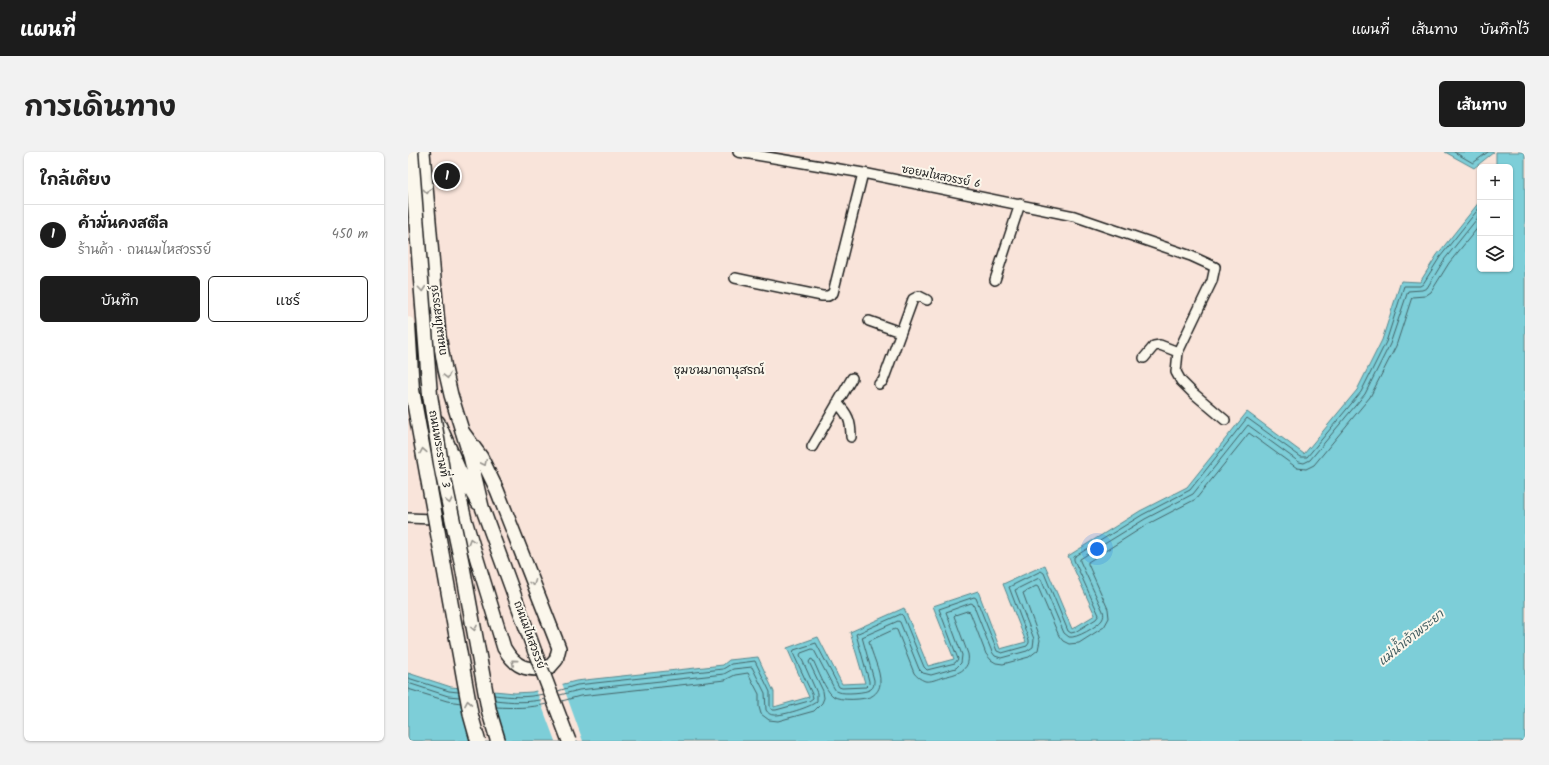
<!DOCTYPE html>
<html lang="th">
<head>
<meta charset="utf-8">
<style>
	body { margin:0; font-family:Kalam,"Playpen Sans Thai",sans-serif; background:#f2f2f2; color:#222 }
	.controls { position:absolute; right:12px; top:12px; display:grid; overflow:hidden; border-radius:6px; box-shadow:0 1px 3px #0004 }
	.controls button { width:36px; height:36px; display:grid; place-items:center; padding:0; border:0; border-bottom:1px solid #e0e0e0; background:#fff; color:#222; font:20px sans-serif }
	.you { position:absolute; left:689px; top:397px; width:14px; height:14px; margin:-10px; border:3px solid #fff; border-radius:50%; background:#1a73e8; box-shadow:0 0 0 6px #1a73e833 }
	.badge { display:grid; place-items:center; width:26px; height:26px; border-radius:50%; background:#1c1c1c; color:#fff; font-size:13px; font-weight:700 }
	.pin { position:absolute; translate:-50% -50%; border:2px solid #fff; box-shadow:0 1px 4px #0006 }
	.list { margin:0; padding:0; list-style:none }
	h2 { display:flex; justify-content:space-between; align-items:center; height:52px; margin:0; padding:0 16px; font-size:17px }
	h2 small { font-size:13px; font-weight:400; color:#767676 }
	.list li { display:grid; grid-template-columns:26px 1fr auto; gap:12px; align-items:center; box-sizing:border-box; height:60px; padding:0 16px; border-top:1px solid #e0e0e0 }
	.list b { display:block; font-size:15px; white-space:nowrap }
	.list p { margin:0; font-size:13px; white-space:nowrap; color:#767676 }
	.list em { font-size:13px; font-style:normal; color:#767676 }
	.actions { display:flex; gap:8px; padding:12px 16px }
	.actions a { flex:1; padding:9px 0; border:1px solid #1c1c1c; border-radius:6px; text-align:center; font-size:14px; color:#1c1c1c }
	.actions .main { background:#1c1c1c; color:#fff }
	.icon { flex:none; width:22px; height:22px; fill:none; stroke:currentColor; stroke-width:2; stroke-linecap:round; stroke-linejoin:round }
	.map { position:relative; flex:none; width:1117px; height:589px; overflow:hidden; border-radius:6px }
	header { display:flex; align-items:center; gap:24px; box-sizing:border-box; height:56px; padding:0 20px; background:#1c1c1c; color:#fff }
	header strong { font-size:19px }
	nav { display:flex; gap:22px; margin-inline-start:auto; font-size:14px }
	.intro { display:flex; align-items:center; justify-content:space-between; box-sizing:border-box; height:96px; padding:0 24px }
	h1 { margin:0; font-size:28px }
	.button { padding:10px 18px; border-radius:6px; background:#1c1c1c; color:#fff; font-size:14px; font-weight:700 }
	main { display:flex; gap:24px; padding:0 24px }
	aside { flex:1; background:#fff; border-radius:6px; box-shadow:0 1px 3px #0004 }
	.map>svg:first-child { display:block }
	.water { fill:#7dced8; stroke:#56878d }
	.pier { fill:#f9e4da }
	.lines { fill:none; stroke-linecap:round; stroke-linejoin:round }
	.shore { stroke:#436367; stroke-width:1 }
	.minor-casing { stroke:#1c1c1c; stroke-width:12 }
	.secondary-casing { stroke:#1c1c1c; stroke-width:16 }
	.minor { stroke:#fbf7ec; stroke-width:9 }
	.secondary { stroke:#fbf7ec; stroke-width:13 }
	.secondary-bridge-casing { stroke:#1c1c1c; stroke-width:16; stroke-linecap:butt }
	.primary-bridge-casing { stroke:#1c1c1c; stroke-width:17; stroke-linecap:butt }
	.secondary-bridge { stroke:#fbf7ec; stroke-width:13 }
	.primary-bridge { stroke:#fbf7ec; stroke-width:14 }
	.oneway { stroke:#97948e }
	.labels { text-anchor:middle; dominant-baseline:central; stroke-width:4; stroke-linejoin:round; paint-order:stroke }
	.street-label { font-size:11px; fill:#1c1c1c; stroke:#fbf7ec }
	.neighbourhood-label { font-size:12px; fill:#1c1c1c; stroke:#fbf7ec }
	.water-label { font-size:12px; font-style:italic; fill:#3e5a5e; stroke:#fbf7ec }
</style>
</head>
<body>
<header>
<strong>แผนที่</strong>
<nav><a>แผนที่</a><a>เส้นทาง</a><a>บันทึกไว้</a></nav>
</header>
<div class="intro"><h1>การเดินทาง</h1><a class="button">เส้นทาง</a></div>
<main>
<aside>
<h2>ใกล้เคียง<small></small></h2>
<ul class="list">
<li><span class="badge">1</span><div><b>ค้ามั่นคงสตีล</b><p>ร้านค้า · ถนนมไหสวรรย์</p></div><em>450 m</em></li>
</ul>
<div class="actions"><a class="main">บันทึก</a><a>แชร์</a></div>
</aside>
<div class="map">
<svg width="1117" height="589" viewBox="0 0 1117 589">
	<rect width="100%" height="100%" fill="#f9e4da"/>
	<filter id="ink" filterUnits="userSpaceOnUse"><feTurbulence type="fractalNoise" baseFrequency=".025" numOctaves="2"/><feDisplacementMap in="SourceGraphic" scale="8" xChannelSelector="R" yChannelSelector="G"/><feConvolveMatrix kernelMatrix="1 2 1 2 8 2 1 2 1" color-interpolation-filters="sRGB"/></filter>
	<g filter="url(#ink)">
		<path class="water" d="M1037,0H1086L1066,16Z
			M1088,0H1117V589H0V521L43,535L107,541L124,540L168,529L315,513L321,508L350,505L366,540V555L401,545L379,496L410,485L434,532L457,531L442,480L496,456L520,514L546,507L525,454L570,439L592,497L618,490L595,432L637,413L664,477L687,463L660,404L732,359L779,335L839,260L896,302L949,238L974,188L993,129L1012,130L1029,103L1072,49V117H1102V15H1088Z"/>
		<path class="pier" d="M154,531L175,589H147L128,538Z
			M51,534L84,537L88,560L97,589H65Z"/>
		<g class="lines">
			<path class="shore" d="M1046,0L1065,11L1080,0
				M0,526L41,539L50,540
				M0,531L40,544L51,545
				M0,537L39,549L53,551
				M150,539L169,533L315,517L323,512L347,509L362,540V555L364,558H368L401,549L405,546L404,542L385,501L386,498L408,491L431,535L434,536L458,535L461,532V529L448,482L493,462L495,464L516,515L519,518L547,511L550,507L531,457L566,445L568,446L589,499L594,501L619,494L621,491V488L601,435L633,419L636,421L660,479L663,481L667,480L688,467L691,463L666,408V405L734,363L782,338L839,266L893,305H899L953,240L978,190L996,134H1012L1015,132L1032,105L1072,55
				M86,543C103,545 119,546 135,542
				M152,543L171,538L316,522L325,517L344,515L357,541L358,558C360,561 362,563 366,563C373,564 404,555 409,549V541L392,503L393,501L404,497L406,498L426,536C427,538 428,539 431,540C435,542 459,541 463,537C466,535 466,532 466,528L454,485L490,469L492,470L511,517L515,521L523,523L548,516L553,511L554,503L538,460L563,451L565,452L584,500L587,504L593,506L619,499L625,495L626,487L607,438L631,426L633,427L656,481L661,485C668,487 690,474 694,468C696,465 696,462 695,459L672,409V407L737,367L785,342L840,273L891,310L896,311L902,308L957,242L982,192L1000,139L1014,138L1019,136L1036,108L1072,63
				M87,548C104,550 120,551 137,547
				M154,549L172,544L317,528L327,523L340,521L351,542V555L353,562L361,568L370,569L406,559L414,551L416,546L415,539L401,510L403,507L405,508C410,518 417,538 425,544C431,549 457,548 464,544C469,541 472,536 472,531C473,519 463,501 461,489L487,477L489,478L506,521C509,525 512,527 517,529C523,530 529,527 535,525C548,522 563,519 560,502L546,464L547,463L559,459L562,460L578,502L583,508L588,511L595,512L621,505L630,498L632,488L615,441L628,434L630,435L651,484L655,489L661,492L671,491L696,475L701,466L700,457L680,412V410L740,372L788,347L841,281L889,316L898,317L906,313L962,245L988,194L1004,145L1017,144L1023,140L1041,111L1072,73
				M88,555C106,556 122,556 139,552"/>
			<defs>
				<path id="minor" d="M330,0L455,21L666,64L783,104L807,115L804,129L770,200L768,220L773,229L784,240L817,268
					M327,126L414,144H420L425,141L455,21
					M587,128L612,52
					M461,169L492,180
					M736,206L746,194L752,193L770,200
					M471,232L475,229L505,147L511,144L519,148
					M429,251C440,262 443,269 443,285
					M404,295L444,226
					M0,366L49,368"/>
				<path id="secondary" d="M15,0L31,184L37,217L43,243L62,304L74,355L127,500
					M5,192L19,239
					M30,270L52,320L70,351
					M40,297L57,368L96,496C108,516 118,519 141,516L148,508L151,496L89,338L73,305L54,279"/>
			</defs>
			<use href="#minor" class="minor-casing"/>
			<use href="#secondary" class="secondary-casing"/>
			<use href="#minor" class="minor"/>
			<use href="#secondary" class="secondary"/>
			<defs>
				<path id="secondary-bridge" d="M127,500L161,589"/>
				<path id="primary-bridge" d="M3,0L22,243L34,318L54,412L81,559L90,589
					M0,172L4,238L63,564L70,589"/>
			</defs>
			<use href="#secondary-bridge" class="secondary-bridge-casing"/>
			<use href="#primary-bridge" class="primary-bridge-casing"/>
			<use href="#secondary-bridge" class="secondary-bridge"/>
			<use href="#primary-bridge" class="primary-bridge"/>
		</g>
		<defs><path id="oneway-chevron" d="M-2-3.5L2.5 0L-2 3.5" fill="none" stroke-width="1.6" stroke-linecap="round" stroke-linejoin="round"/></defs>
		<g class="oneway">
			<use href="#oneway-chevron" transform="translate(19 39) rotate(85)"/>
			<use href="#oneway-chevron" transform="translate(14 137) rotate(85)"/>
			<use href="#oneway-chevron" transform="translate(39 224) rotate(77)"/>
			<use href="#oneway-chevron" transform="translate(15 299) rotate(-100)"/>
			<use href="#oneway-chevron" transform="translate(76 311) rotate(64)"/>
			<use href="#oneway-chevron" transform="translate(41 349) rotate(78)"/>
			<use href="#oneway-chevron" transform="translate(63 389) rotate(-107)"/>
			<use href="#oneway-chevron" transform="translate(125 431) rotate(69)"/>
			<use href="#oneway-chevron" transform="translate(66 476) rotate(80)"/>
			<use href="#oneway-chevron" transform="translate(106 510) rotate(-140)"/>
			<use href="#oneway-chevron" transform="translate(60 551) rotate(-100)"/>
		</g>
	</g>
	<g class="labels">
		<g class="street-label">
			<text transform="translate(533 25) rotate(11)">ซอยมไหสวรรย์ 6</text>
			<text transform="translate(31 168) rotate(-97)">ถนนมไหสวรรย์</text>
			<text transform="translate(31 297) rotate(80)">ถนนพระรามที่ 3</text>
			<text transform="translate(121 483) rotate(70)">ถนนมไหสวรรย์</text>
		</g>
		<g class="neighbourhood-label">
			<text x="311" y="218">ชุมชนมาตานุสรณ์</text>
		</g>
		<g class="water-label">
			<text transform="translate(1003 486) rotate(-39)">แม่น้ำเจ้าพระยา</text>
		</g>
	</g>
</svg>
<div class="controls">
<button>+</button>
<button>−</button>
<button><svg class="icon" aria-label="layers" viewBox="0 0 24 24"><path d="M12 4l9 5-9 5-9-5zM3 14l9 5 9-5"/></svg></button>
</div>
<div class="you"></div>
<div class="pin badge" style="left:39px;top:24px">1</div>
</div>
</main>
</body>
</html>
